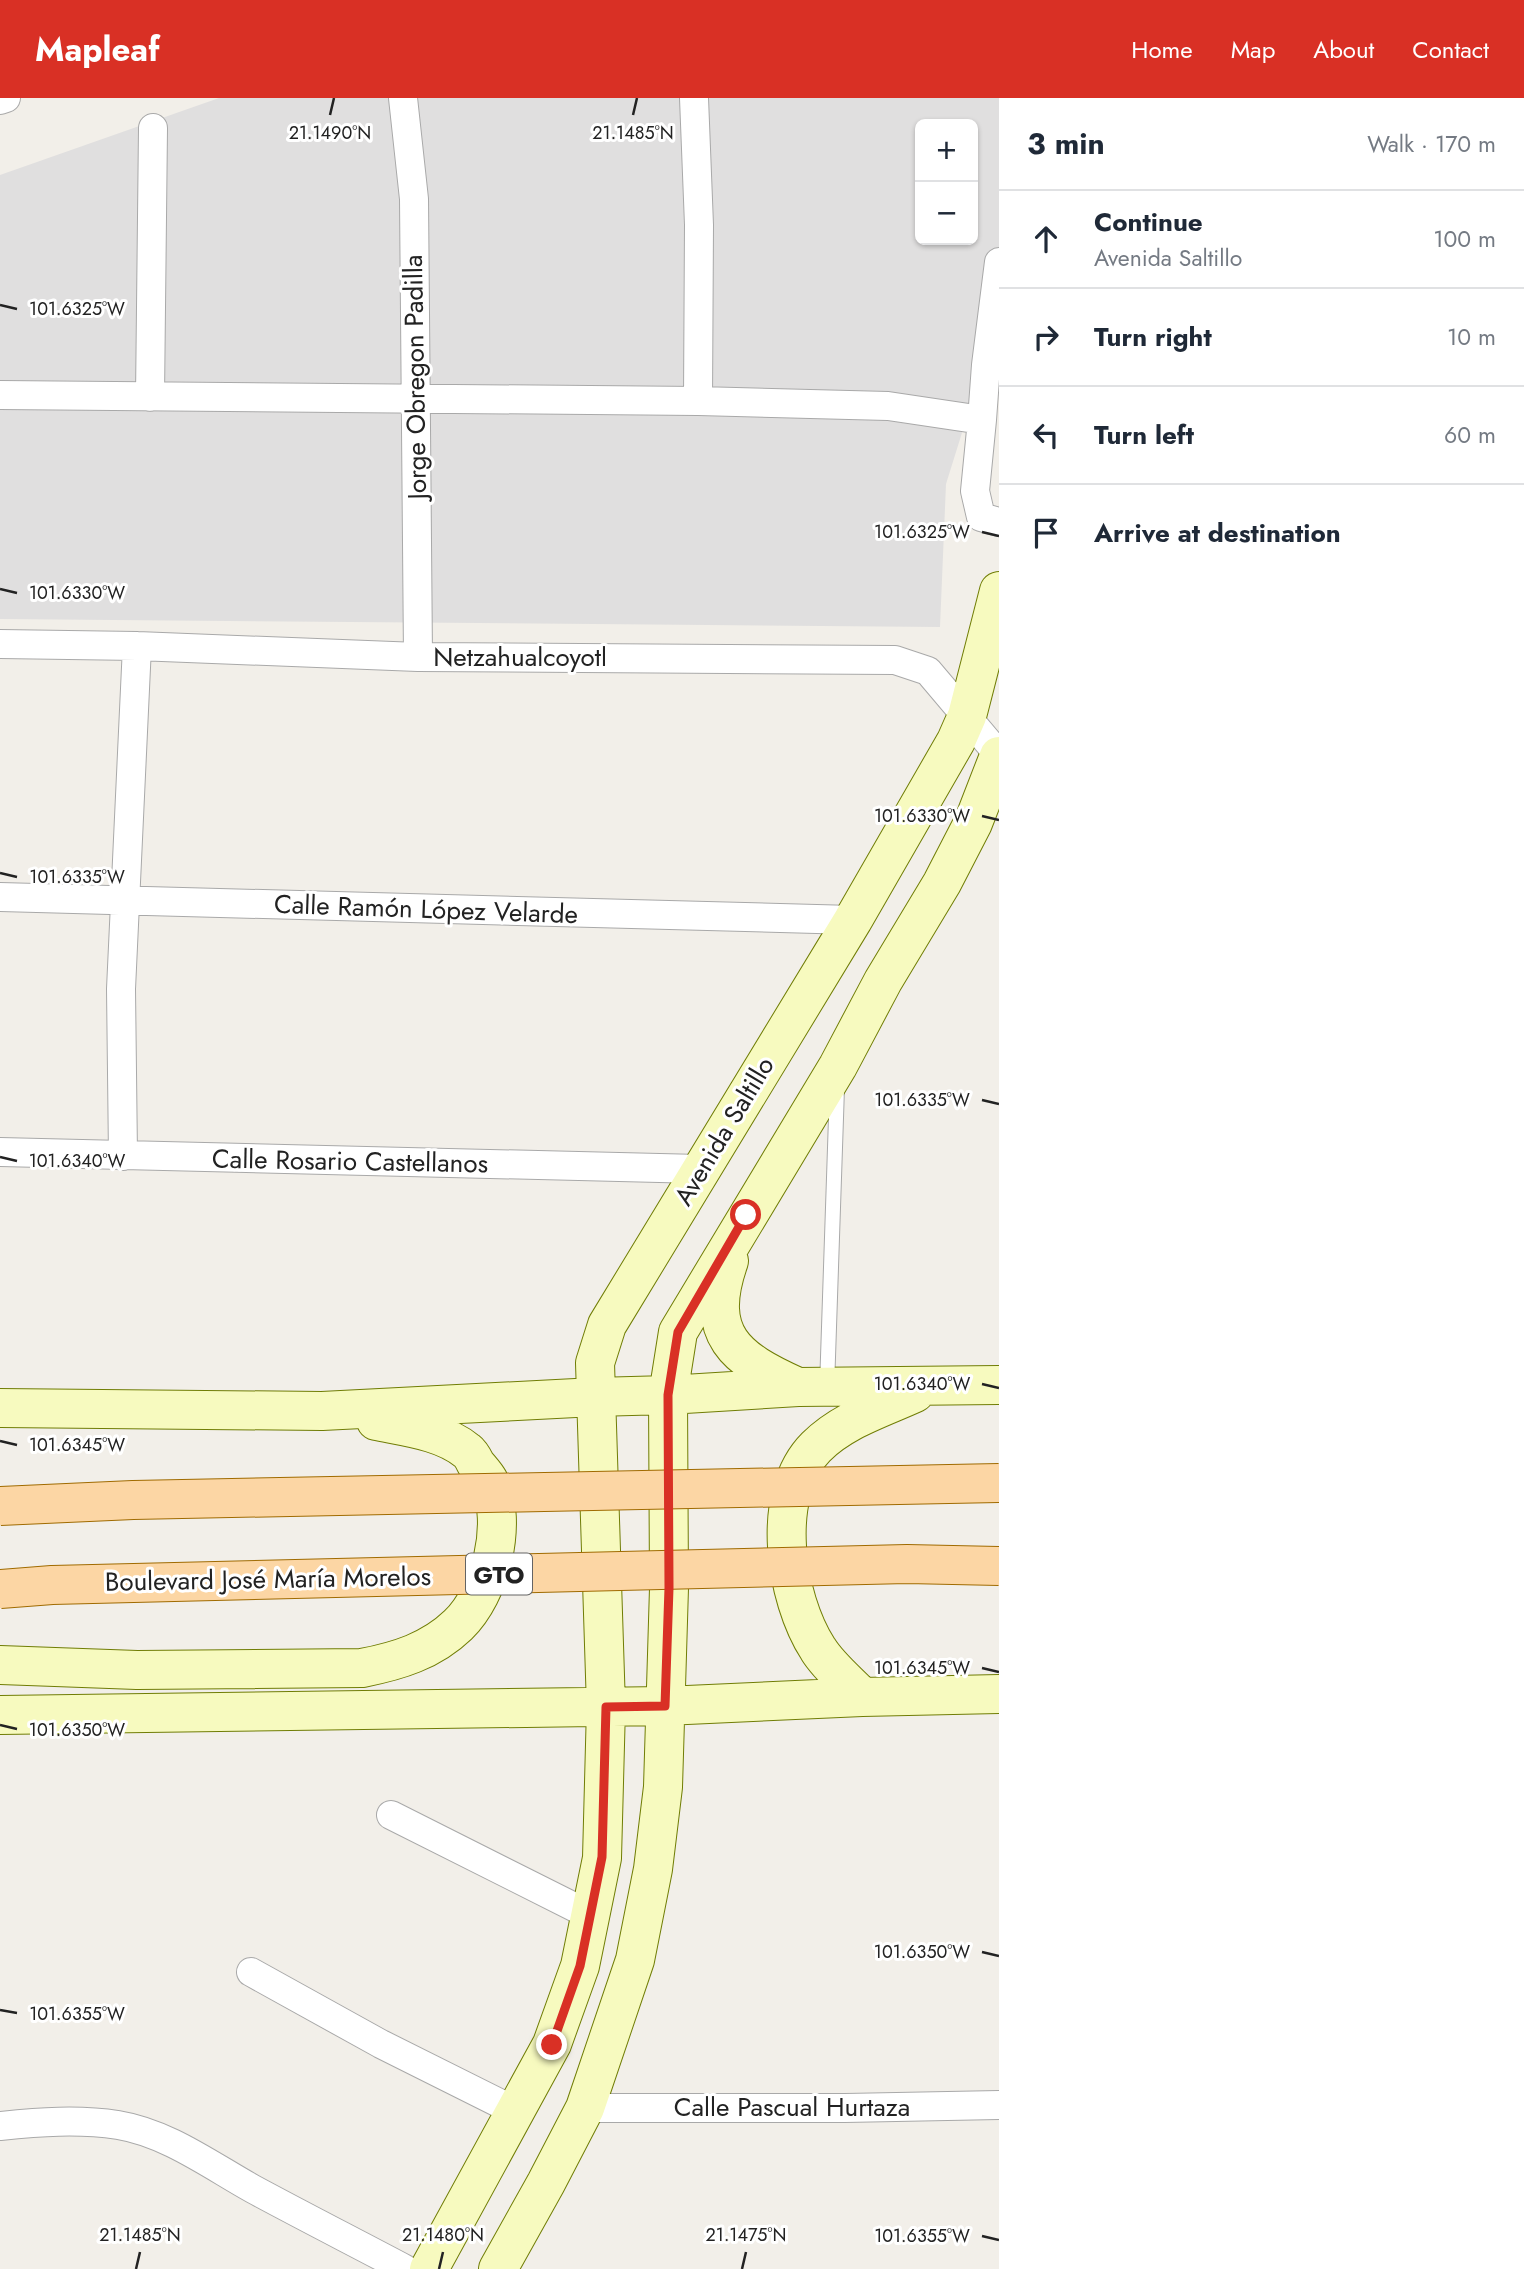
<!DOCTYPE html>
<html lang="en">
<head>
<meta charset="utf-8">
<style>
	body { margin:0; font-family:Jost,sans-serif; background:#f6f6f7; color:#1f2937 }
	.controls { position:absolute; right:21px; top:21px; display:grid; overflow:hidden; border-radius:10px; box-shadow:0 2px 5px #0004 }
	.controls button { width:63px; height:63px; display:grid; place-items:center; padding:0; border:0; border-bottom:2px solid #e0e1e3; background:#fff; color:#1f2937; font:35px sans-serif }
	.stop { position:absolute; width:21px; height:21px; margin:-16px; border:5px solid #d93025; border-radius:50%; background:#fff }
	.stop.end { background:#d93025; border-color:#fff; box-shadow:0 2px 7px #0008 }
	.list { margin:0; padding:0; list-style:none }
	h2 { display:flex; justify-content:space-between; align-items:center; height:91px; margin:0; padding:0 28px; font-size:30px }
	h2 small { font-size:23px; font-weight:400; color:#747a83 }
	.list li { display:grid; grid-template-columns:46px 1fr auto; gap:21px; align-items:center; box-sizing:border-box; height:98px; padding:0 28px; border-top:2px solid #e0e1e3 }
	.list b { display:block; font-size:26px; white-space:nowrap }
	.list p { margin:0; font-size:23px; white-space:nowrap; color:#747a83 }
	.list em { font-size:23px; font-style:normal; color:#747a83 }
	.icon { flex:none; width:38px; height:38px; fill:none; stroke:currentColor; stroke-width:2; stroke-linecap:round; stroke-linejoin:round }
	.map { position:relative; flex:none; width:999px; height:2171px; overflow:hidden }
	header { display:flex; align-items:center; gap:42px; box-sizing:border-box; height:98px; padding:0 35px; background:#d93025; color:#fff }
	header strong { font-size:33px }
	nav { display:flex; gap:38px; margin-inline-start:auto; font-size:24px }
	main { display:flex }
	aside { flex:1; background:#fff }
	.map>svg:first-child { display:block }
	.residential { fill:#e0dfdf; fill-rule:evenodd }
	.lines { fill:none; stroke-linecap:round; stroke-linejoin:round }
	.lane-casing { stroke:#a9a9a9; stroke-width:16 }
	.street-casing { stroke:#a9a9a9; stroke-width:30 }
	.secondary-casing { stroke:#707d05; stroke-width:40 }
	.lane { stroke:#fff; stroke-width:14 }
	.street { stroke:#fff; stroke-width:28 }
	.secondary { stroke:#f7fabf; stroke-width:38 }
	.primary-bridge-casing { stroke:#a06b00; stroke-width:40; stroke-linecap:butt }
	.primary-bridge { stroke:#fcd6a4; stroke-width:38 }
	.route { stroke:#d93025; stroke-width:9 }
	.ticks { fill:none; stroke:#222; stroke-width:2.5 }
	.labels { text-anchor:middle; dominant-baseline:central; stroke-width:6; stroke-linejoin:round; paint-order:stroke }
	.shield { fill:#fff; stroke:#646464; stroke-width:2 }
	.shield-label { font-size:24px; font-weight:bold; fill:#222 }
	.street-label { font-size:26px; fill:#222; stroke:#fff }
	.ticks-label { font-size:18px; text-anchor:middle; fill:#222; stroke:#fff; stroke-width:6; stroke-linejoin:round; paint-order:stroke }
</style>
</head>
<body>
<header>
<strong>Mapleaf</strong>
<nav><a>Home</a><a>Map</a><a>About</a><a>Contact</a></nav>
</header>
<main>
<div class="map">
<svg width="999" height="2171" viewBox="0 0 999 2171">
	<rect width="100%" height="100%" fill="#f2efe9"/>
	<path class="residential" d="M219,0H999V216L946,386L940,529L0,521V77ZM920,26H973V142H920Z"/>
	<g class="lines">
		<defs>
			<path id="lane" d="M827,1289L837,990"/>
			<path id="street" d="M403,0L414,101L418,559
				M694,0L699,127L698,303
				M0,2L6,0
				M0,297L698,303L888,308L982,322L975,393L981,419L999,424
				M150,299L153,30
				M982,322L986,267L999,164
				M0,546L137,548L418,559L895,562L928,573L999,657
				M0,799L853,822
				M0,1054L700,1071
				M123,1058L121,891L137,548
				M391,1717L590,1817
				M251,1874L381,1946L515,2013
				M585,2010H845L999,2007
				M0,2028C39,2024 78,2021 118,2027C167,2035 210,2067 253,2091C303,2118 354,2144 405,2171"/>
			<path id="secondary" d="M729,1163C703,1237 735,1261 798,1289
				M0,1310L322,1313L595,1299L668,1297L798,1289L999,1287
				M0,1567L137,1572L362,1570C398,1563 431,1553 458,1527C491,1495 508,1426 489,1383C486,1377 480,1371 476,1366C474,1362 471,1356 467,1353C443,1333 405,1329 376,1323
				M862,1599C848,1584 829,1569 818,1551C785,1500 769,1396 816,1349C843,1322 880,1311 915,1295
				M0,1617L665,1608L862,1599L999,1596
				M429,2171L552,1946L580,1868L602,1760L606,1609L595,1265L607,1227L853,822L956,643L967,618L999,493
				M498,2171L546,2085L585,2010L635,1862L653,1771L663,1689L669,1490L668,1297L678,1234L838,968L883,883L942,785L973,725L999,658"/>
		</defs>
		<use href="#lane" class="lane-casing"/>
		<use href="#street" class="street-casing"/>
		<use href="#secondary" class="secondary-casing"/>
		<use href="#lane" class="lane"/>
		<use href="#street" class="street"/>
		<use href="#secondary" class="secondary"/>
		<defs>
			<path id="primary-bridge" d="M0,1408L133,1402L999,1385
				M0,1491L52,1487L907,1466L999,1468"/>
		</defs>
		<use href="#primary-bridge" class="primary-bridge-casing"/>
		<use href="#primary-bridge" class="primary-bridge"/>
	</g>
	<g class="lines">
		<path class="route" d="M552,1947L580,1868L602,1759L606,1609L665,1608L669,1490L668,1297L678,1234L746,1117"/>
	</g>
	<path class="ticks" d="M330,17L334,0M633,17L637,0M0,207L17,211M982,434L999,438M0,491L17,495M982,718L999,722M0,775L17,779M982,1002L999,1006M0,1059L17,1063M982,1286L999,1290M0,1343L17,1347M982,1570L999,1574M0,1627L17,1631M982,1854L999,1858M0,1912L17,1915M982,2138L999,2142M136,2171L140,2154M439,2171L443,2154M742,2171L746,2154"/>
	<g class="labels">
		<rect class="shield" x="466" y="1455.5" width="66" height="41" rx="5"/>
		<g class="shield-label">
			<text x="499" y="1476">GTO</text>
		</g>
		<g class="street-label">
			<text transform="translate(415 279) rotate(-91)">Jorge Obregon Padilla</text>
			<text x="520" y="559">Netzahualcoyotl</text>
			<text transform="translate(426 811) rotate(2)">Calle Ramón López Velarde</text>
			<text transform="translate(724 1033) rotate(-59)">Avenida Saltillo</text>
			<text transform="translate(350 1063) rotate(1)">Calle Rosario Castellanos</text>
			<text transform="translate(268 1481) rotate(-1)">Boulevard José María Morelos</text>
			<text x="792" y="2009">Calle Pascual Hurtaza</text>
		</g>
	</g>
	<g class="ticks-label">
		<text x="330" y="41">21.1490°N</text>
		<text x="633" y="41">21.1485°N</text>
		<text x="77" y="217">101.6325°W</text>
		<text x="922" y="440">101.6325°W</text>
		<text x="77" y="501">101.6330°W</text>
		<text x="922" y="724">101.6330°W</text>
		<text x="77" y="785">101.6335°W</text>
		<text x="922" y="1008">101.6335°W</text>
		<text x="77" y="1069">101.6340°W</text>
		<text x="922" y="1292">101.6340°W</text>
		<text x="77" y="1353">101.6345°W</text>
		<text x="922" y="1576">101.6345°W</text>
		<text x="77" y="1638">101.6350°W</text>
		<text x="922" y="1860">101.6350°W</text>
		<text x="77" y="1922">101.6355°W</text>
		<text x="140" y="2143">21.1485°N</text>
		<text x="443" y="2143">21.1480°N</text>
		<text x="746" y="2143">21.1475°N</text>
		<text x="922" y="2144">101.6355°W</text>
	</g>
</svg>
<div class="controls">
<button>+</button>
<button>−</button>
</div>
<div class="stop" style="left:746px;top:1117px"></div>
<div class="stop end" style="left:552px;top:1947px"></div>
</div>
<aside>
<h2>3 min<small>Walk · 170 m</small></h2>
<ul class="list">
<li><svg class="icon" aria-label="ahead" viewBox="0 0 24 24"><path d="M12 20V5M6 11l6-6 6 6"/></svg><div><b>Continue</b><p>Avenida Saltillo</p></div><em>100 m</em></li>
<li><svg class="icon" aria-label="right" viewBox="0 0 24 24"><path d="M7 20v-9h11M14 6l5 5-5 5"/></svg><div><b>Turn right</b></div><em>10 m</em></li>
<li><svg class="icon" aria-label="left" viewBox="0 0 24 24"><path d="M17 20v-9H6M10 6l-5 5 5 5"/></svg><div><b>Turn left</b></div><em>60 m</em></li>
<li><svg class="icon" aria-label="arrive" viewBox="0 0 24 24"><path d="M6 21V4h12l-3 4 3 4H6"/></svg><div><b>Arrive at destination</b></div></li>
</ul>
</aside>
</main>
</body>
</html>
